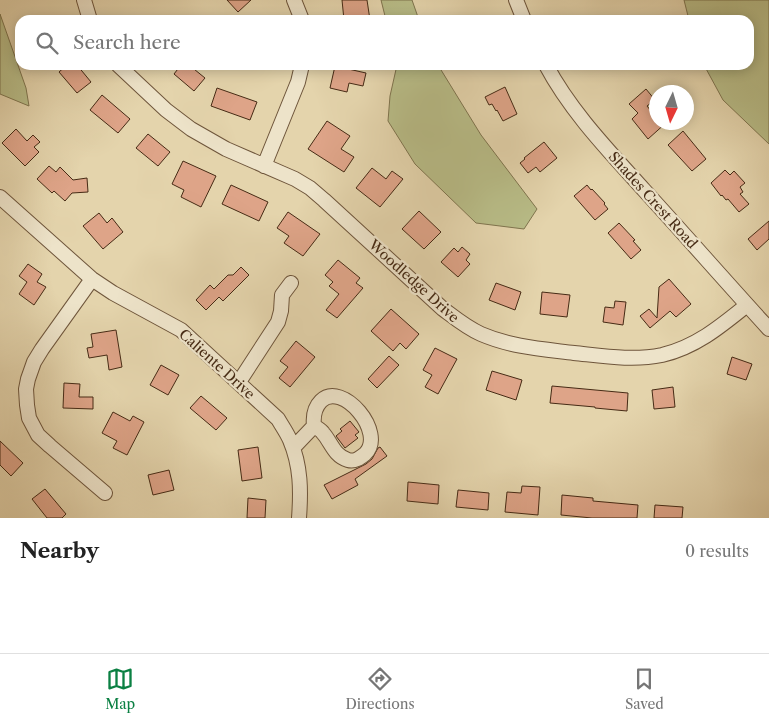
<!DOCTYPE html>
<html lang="en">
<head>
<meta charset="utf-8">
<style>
	body { margin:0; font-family:"Libre Caslon Text",serif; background:#f2f2f2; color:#222 }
	.compass { position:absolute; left:649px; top:85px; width:45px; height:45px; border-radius:50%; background:#fff; box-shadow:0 2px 12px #0003; rotate:185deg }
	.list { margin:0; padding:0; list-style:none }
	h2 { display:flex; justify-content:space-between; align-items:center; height:65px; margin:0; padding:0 20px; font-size:21px }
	h2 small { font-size:16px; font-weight:400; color:#767676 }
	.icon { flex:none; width:28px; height:28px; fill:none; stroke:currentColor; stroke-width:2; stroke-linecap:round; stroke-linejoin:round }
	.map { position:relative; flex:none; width:769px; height:518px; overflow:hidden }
	.search { position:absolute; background:#fff; box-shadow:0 2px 12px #0003; left:15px; right:15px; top:15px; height:55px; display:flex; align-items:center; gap:12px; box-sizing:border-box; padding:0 18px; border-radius:15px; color:#767676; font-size:19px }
	.sheet { height:135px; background:#fff }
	nav { display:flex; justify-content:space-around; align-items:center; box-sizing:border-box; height:70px; border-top:1px solid #e0e0e0; background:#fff; font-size:14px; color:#767676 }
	nav a { display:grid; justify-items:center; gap:2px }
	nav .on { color:#0b8043 }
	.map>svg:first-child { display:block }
	.green { fill:#b8bc87; stroke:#7f744e }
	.building { fill:#dea488; stroke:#462b15 }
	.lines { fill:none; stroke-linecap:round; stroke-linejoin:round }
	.minor-casing { stroke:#6e553b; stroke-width:16 }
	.minor { stroke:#ede3c9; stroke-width:14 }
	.labels { text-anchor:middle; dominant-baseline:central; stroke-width:4.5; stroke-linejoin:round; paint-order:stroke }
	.street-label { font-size:14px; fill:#462b15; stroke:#ede3c9 }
</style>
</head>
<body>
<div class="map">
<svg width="769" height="518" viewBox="0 0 769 518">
	<rect width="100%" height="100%" fill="#e4d4ac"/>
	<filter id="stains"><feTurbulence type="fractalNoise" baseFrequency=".004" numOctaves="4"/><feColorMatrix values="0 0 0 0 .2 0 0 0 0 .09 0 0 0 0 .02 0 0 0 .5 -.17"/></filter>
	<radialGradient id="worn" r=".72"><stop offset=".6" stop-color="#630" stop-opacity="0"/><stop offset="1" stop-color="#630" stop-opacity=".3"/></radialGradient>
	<path class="green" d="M381,0H412L419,20H386Z
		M684,0H769V144L723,100L704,65H749V20H689Z
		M0,14L26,88L29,106L0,94Z
		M397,65H438L481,135L537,209L524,229L476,223L415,164L388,121L390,96Z"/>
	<path class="building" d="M227,0H251L238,12Z
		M342,0H367L370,20H344Z
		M67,65H77L91,82L77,93L59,72Z
		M181,65H189L205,78L194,91L174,74Z
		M335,66L366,73L363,86L349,83L347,92L330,88Z
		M505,87L517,114L503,121L497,110L496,111L492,104L489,105L485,97Z
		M217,88L257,102L250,120L211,106Z
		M646,89L655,100L647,106L656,117V122H667L648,139L632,119L638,113L629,104Z
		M102,95L130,119L118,133L90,110Z
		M327,121L350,136L341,149L354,157L344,172L308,149Z
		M16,129L27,141L33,135L40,142L34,147L39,152L25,166L2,143Z
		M683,131L706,159L692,171L668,145Z
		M148,134L170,152L158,166L136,148Z
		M544,142L557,158L540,172L536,167L528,173L520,163L525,159L524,158Z
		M183,161L216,176L201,207L181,197L184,190L172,184Z
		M49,166L56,172L60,167L73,180L87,178L88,192L72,193L65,201L54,191L52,193L37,179Z
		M372,168L386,179L392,171L403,179L380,207L356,188Z
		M725,170L730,175L734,171L745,183L740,187L743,192L740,194L749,204L739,212L728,199L726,200L722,195L721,196L711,183Z
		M231,185L268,202L259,221L222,204Z
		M587,185L591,190L592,189L605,203L604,204L608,209L595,220L574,196Z
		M419,211L441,232L424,249L402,229Z
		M288,212L320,234L303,256L284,243L289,236L277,228Z
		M99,213L107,223L112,218L123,232L103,249L83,226Z
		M769,221V239L757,250L748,239Z
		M619,223L635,240L633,241L641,250L631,259L608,233Z
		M462,247L470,254L466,260L470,264L458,277L441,262L454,248L458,252Z
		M338,260L360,278L356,283L363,288L337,318L326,310L339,294L329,286L333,282L325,275Z
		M28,264L42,274L37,282L46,287L34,305L19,294L27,282L19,276Z
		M241,267L249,275L223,301L219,297L206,310L196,300L210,285L214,289L228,275H233Z
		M669,279L691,304L676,317L670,311L650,328L640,316L649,309L657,318L659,287Z
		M496,283L521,292L515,310L489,300Z
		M542,292L570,295L567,317L540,314Z
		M615,301L626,302L623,325L603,322L605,307L614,308Z
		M391,309L419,334L406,349L400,343L393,351L371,331Z
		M116,330L122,367L109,370L107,355L89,358L87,348L93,347L91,334Z
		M296,341L315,357L290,387L279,378L288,367L280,361Z
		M435,348L457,359L438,394L425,387L432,375L423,370Z
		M389,356L399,365L377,388L368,379Z
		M732,357L752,364L746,380L727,374Z
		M161,365L179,375L168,395L150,385Z
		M492,371L522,380L516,400L486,390Z
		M64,383L80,384L79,397H93V409L63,408Z
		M552,386L628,393L627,411L595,408V407L550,403Z
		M673,387L675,407L654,409L652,390Z
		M201,396L227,418L216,430L190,408Z
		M113,412L130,421L133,416L144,422L127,455L113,448L117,441L102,433Z
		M350,421L359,432L355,435L358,438L345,448L336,436L342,431L340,429Z
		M0,441L23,463L11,476L0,465Z
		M258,447L262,478L242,481L238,450Z
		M380,447L387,456L355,479L358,485L332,499L324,485L366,464L372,459L378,448Z
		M169,470L174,490L153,495L148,475Z
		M408,482L439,485L438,504L407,501Z
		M522,486L540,487L538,515L505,512L507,492L521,493Z
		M45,489L66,514L62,518H47L32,499Z
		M458,490L489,493L488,510L456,507Z
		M562,495L593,498V501L638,505L637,518H592L561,515Z
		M248,498L266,500L265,518H247Z
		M655,505L683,507L682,518H654Z"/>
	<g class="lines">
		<defs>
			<path id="minor" d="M84,0L90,20
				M294,0L302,20
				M516,0L524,20
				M118,65L166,110L191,129L226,149L295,179L310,188L324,200L443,309C455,318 467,328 481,334C511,347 542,349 574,353C603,356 633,361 662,355C696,347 721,326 747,305
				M546,65C571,112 609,151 644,190C686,236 727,283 769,329
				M264,166L298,82L302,65
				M0,197L92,279L113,293L181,330L278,419C282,426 287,433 290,440C301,466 301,491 299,518
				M92,279L42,349L34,362L28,379L26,389L27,405L29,418L38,435L50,446L105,493
				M239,382L278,322L281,311L282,295L291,283
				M293,448L314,426C313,417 314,408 321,401C342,380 387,433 365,454C360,458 355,462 348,460C334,456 331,442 323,433C321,430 317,428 314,426"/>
		</defs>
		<use href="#minor" class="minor-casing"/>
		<use href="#minor" class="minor"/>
	</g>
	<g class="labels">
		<g class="street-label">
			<text transform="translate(653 200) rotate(48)">Shades Crest Road</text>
			<text transform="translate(414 281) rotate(42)">Woodledge Drive</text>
			<text transform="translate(217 364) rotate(42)">Caliente Drive</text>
		</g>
	</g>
	<rect width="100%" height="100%" filter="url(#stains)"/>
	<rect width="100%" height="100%" fill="url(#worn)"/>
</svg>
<svg class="compass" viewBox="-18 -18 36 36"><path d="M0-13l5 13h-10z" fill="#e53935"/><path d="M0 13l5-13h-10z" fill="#767676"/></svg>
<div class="search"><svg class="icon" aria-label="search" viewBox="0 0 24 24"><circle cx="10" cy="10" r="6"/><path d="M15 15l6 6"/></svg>Search here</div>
</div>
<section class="sheet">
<h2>Nearby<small>0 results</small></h2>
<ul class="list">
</ul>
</section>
<nav>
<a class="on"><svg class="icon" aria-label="map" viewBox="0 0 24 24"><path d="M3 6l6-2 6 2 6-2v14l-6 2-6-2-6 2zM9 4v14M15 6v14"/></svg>Map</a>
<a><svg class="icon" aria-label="directions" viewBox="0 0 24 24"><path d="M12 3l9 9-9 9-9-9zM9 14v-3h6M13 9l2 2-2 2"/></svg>Directions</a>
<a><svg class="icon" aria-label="saved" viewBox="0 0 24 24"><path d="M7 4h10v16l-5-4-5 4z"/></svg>Saved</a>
</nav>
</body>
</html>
